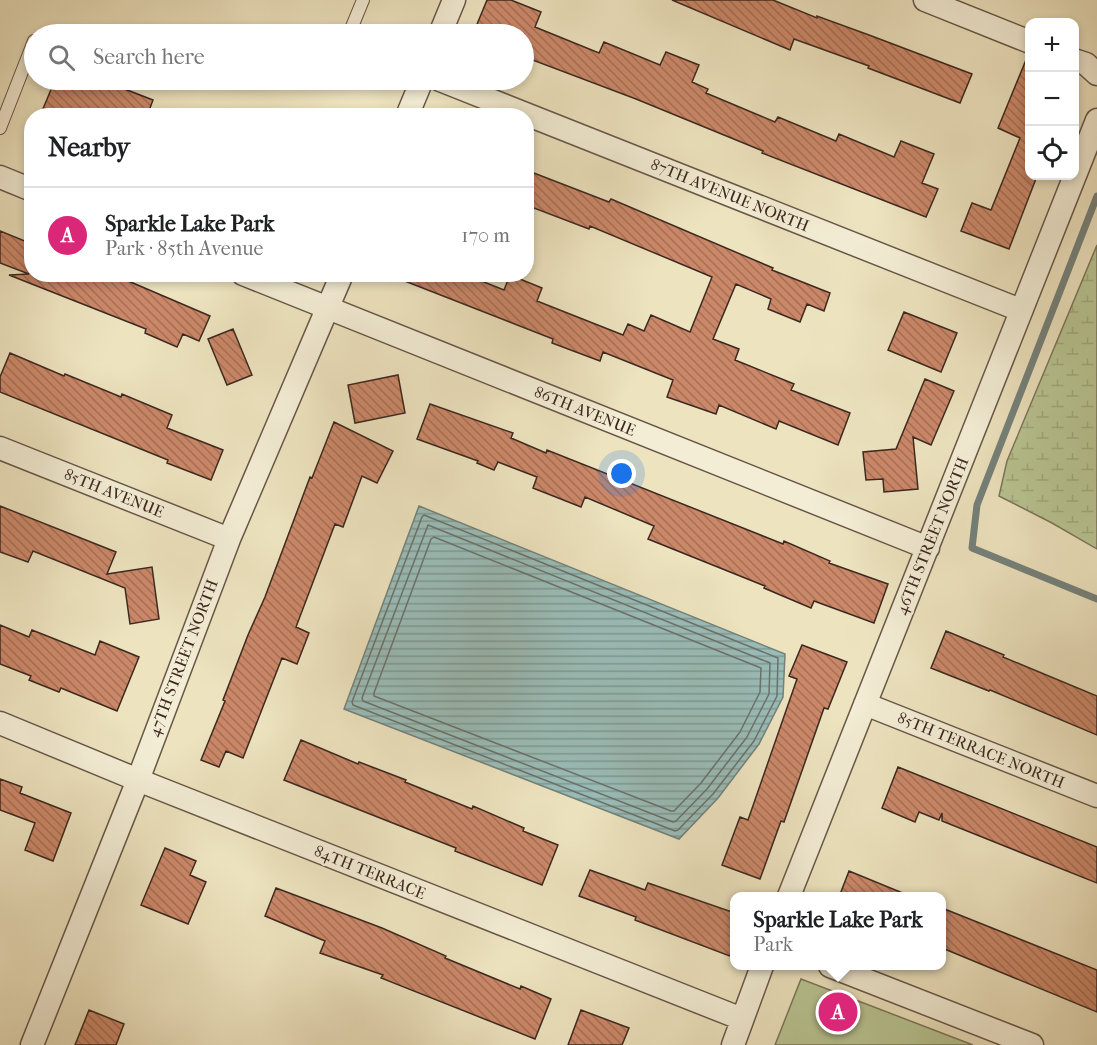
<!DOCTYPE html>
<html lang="en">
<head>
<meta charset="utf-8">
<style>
	body { margin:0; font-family:"IM FELL French Canon",serif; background:#f2f2f2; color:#202124 }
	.controls { position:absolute; right:18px; top:18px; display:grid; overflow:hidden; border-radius:12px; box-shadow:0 3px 9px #0003 }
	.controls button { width:54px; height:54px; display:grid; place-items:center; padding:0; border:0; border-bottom:2px solid #e0e0e0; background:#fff; color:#202124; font:30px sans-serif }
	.you { position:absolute; left:622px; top:474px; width:21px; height:21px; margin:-15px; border:4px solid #fff; border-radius:50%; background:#1a73e8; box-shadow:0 0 0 9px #1a73e833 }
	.badge { display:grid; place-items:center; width:39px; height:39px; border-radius:50%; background:#db2777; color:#fff; font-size:20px; font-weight:700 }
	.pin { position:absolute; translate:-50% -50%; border:3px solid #fff; box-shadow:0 2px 6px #0006 }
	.popup { position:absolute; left:730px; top:892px; width:216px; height:78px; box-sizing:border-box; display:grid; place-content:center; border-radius:12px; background:#fff; filter:drop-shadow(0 2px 4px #0005); font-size:20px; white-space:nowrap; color:#757577 }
	.popup b { font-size:22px; color:#202124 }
	.popup::after { content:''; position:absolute; left:50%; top:100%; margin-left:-12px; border:12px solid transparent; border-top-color:#fff }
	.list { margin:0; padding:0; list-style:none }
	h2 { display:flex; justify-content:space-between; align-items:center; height:78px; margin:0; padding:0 24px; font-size:26px }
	h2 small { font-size:20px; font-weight:400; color:#757577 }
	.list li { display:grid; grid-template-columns:39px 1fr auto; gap:18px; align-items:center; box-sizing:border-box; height:96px; padding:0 24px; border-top:2px solid #e0e0e0 }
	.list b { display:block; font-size:22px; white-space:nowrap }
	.list p { margin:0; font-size:20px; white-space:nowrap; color:#757577 }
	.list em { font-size:20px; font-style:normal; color:#757577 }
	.icon { flex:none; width:33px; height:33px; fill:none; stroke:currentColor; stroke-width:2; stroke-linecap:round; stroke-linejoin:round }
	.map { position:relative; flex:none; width:1097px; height:1045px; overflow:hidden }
	.search { position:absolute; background:#fff; box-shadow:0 3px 9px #0003; left:24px; top:24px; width:510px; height:66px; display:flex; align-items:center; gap:15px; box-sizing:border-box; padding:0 21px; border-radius:33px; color:#757577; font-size:22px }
	.panel { position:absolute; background:#fff; box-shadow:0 3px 9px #0003; left:24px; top:108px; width:510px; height:174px; border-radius:24px }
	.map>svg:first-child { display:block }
	.wetland { fill:url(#wetland-marsh); stroke:#7a7659; stroke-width:1.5 }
	.park { fill:#b8c492; stroke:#7a7659; stroke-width:1.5 }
	.water { fill:url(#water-rules); stroke:#74817b; stroke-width:1.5 }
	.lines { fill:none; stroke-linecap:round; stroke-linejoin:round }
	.shore { stroke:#6b726c; stroke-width:1.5 }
	.stream { stroke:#74817b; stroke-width:7 }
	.building { fill:url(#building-back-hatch); stroke:#3c2820; stroke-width:1.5 }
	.lane-casing { stroke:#685748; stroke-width:14 }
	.street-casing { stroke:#685748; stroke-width:25 }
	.lane { stroke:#f3edd5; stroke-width:12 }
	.street { stroke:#f3edd5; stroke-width:22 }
	.labels { text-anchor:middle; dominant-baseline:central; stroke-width:5; stroke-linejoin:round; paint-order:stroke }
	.street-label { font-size:16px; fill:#3c2820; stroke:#f3edd5 }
</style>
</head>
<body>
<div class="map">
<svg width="1097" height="1045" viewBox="0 0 1097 1045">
	<defs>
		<pattern id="wetland-marsh" width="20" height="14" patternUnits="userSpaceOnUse" patternTransform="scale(1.5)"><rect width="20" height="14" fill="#b8c492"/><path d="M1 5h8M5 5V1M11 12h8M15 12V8" fill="none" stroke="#9fa87e"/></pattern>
		<pattern id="water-rules" width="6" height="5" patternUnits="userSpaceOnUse" patternTransform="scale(1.5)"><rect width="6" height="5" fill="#9abdb8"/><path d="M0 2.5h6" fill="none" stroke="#7f9a95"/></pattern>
		<pattern id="building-back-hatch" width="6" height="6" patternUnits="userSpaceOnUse" patternTransform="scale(1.5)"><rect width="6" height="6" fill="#cb8869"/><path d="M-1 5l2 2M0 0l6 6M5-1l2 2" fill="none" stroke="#a66f56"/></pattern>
	</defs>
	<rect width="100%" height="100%" fill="#ede3bf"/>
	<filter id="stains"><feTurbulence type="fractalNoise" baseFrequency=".00333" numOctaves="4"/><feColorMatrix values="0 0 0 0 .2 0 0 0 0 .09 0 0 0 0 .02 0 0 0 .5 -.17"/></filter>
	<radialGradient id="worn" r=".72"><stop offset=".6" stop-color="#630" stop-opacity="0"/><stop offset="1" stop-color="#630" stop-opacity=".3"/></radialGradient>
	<path class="wetland" d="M1097,245V549L1052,523L999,496L1007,461Z"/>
	<path class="park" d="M801,979L973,1045H775Z"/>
	<path class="water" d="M419,506L785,654L783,697L759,744L718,798L679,839L344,709Z"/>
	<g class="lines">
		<path class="shore" d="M424,515L778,658L777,696L754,741L713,794L678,830L675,831L353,705L352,702L422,517Z
			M428,525L770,663L769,694L747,737L707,789L676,821L673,822L363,701L362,698Z
			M434,537L761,668L760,692L740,732L701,783L674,811H671L374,696V693L431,539Z"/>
		<path class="stream" d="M1097,196L977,505L972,548L1097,599"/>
	</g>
	<path class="building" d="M487,0H511L541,12L535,27L599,53L604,42L660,65L666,52L699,65L692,82L708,89L706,93L775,122L778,117L836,141L839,134L894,157L901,141L934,154L922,183L938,189L926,217L762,153L763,151L636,99L530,59V57L524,54V34H473Z
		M672,0H773L817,18V16L869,35L972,74L960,103L868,68L869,66L794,39L790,50Z
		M1028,55L1029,176H1037L1009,249L961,231L972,203L991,210L1020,138L998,128Z
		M55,80H126L122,88L153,100L147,116H40Z
		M526,170L609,202L611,199L773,268L772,270L830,293L824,311L807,304L800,322L768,309L771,299L736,284L713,339L739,349L735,360L794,384L791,390L850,413L838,445L779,421L776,429L719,405L716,414L667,397L673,380L603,352L600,361L552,343L553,339L392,276L464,274L504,290L510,275L542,288L537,301L623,335L628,324L644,331L651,315L690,332L712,277L590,226L589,229L526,205Z
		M0,231L32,244V274H112L210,316L199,341L183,334L177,347L145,333L146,329L9,275L29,274L0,263Z
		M904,312L957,333L941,372L888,350Z
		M233,329L252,375L227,385L208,339Z
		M10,353L64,376L65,374L121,397L122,394L172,415L167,428L223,450L211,480L167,463L168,460L0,392V377Z
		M398,375L405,413L355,423L348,385Z
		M925,379L954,391L931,445L913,437L918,489L884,492L883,479L866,480L863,452L896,449Z
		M430,404L513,433L511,438L546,453L547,450L783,544L784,541L830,561L829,563L888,584L874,623L814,601L811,608L764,588L765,586L648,539L654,526L585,497L581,507L533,488L537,477L498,462L494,470L477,463L478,461L417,439Z
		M334,422L393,451L377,483L362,476L343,527L335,524L296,627L309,633L297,664L282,658L243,758L226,751L219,767L201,760L225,701L223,700L248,635L265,597L310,477L312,478Z
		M0,506L116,552L107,574L152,567L159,619L130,624L125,588L33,551L28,562L0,552Z
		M0,625L29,637L32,630L95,655L100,641L139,657L117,711L61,688L59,692L29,680L31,676L0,664Z
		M946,631L1004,655L1003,657L1097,696V735L990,690L989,691L931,668Z
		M802,645L847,662L828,709L824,708L784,822L781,821L760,879L722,865L740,817L748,820L797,679L789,676Z
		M301,740L358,764L359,762L406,780L405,782L472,809L473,806L524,828L523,831L558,845L542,885L455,851L456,848L284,780Z
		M898,767L1097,847V883L942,821V813L939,820L919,812L915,822L882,808Z
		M0,779L22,787L20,793L71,813L53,861L25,850L35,823L0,810Z
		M165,848L196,861L190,875L206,882L188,924L141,905Z
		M590,870L645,890L648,883L735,913V958L635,920L636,917L579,896Z
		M849,871L910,896V897H839Z
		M276,888L382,928L446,956L445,958L520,989L521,986L551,999L535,1039L381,978L383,975L320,953L325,941L265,916Z
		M942,908L1097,970V1012L942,948Z
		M89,1010L124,1024L116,1045H75Z
		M581,1010L629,1028L622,1045H568Z"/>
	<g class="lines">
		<defs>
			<path id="lane" d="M349,34L363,0
				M0,128L34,41"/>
			<path id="street" d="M925,0L1030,42
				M440,34L454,0
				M1074,60L1086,64L1097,74
				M440,80L1020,310
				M407,116L422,80
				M0,177L32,190
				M243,274L928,548
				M0,448L229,539
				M865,704L1097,796
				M0,723L138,780L742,1019
				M789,896L1097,120
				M830,966L1032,1045
				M32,1045L138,780L229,539L342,274
				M733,1045L762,966"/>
		</defs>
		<use href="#lane" class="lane-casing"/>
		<use href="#street" class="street-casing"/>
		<use href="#lane" class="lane"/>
		<use href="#street" class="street"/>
	</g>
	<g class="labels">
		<g class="street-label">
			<text transform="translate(730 195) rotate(22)">87TH AVENUE NORTH</text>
			<text transform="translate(585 411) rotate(22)">86TH AVENUE</text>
			<text transform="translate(114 493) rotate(22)">85TH AVENUE</text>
			<text transform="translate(932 536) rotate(-68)">46TH STREET NORTH</text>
			<text transform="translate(183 658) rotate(-69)">47TH STREET NORTH</text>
			<text transform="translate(981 750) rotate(22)">85TH TERRACE NORTH</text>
			<text transform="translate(370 872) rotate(22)">84TH TERRACE</text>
		</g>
	</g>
	<rect width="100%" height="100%" filter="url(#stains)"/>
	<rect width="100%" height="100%" fill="url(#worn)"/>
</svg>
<div class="controls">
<button>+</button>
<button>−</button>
<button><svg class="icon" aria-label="locate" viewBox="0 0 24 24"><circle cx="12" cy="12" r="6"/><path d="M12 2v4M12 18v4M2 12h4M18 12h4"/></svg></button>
</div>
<div class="you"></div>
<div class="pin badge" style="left:838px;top:1012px">A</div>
<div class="popup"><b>Sparkle Lake Park</b>Park</div>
<div class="search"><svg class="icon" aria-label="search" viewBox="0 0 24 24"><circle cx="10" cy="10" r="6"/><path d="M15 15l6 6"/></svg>Search here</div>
<section class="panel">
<h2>Nearby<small></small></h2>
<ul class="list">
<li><span class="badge">A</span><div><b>Sparkle Lake Park</b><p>Park · 85th Avenue</p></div><em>170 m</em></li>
</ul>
</section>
</div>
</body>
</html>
